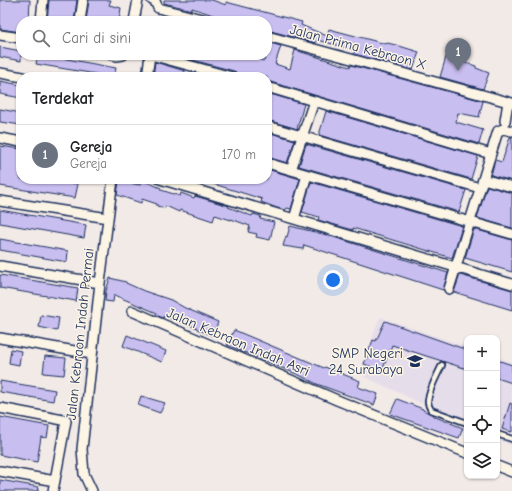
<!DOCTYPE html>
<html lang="id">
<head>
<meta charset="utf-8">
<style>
	body { margin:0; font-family:"Comic Neue",sans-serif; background:#f2f2f2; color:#202124 }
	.controls { position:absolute; right:12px; bottom:12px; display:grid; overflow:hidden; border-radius:8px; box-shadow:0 1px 3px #0004 }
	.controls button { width:36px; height:36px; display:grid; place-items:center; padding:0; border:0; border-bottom:1px solid #e0e0e0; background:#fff; color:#202124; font:20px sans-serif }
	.you { position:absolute; left:333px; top:280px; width:14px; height:14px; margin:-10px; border:3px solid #fff; border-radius:50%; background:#1a73e8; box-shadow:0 0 0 6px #1a73e833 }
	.badge { display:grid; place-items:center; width:26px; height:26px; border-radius:50%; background:#1a73e8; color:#fff; font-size:13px; font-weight:700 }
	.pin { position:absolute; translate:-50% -33px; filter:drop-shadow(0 1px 2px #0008) }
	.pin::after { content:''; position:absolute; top:21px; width:14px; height:12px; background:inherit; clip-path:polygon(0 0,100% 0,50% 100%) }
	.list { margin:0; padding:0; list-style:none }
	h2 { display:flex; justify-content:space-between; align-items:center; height:52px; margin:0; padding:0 16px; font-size:17px }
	h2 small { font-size:13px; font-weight:400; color:#757577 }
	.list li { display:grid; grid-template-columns:26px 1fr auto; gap:12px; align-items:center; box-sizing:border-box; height:60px; padding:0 16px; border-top:1px solid #e0e0e0 }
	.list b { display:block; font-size:15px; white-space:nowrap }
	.list p { margin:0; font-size:13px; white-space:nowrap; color:#757577 }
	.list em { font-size:13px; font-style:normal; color:#757577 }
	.icon { flex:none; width:22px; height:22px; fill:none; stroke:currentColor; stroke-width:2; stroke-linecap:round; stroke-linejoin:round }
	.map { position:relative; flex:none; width:512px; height:491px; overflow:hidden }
	.search { position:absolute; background:#fff; box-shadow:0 1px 3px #0004; left:16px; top:16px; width:256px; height:44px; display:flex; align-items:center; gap:10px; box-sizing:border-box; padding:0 14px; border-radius:16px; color:#757577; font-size:15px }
	.panel { position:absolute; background:#fff; box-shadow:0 1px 3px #0004; left:16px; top:72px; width:256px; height:112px; border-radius:16px }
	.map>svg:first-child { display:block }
	.built { fill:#e6ddea }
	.building { fill:#c9bef0; stroke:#1b2f5e }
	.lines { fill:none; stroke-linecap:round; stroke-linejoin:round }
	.lane-casing { stroke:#1b2f5e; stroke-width:8 }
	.street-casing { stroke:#1b2f5e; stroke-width:12 }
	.lane { stroke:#fcf5e5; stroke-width:4.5 }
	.street { stroke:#fcf5e5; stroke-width:9 }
	.labels { text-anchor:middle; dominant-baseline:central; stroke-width:3; stroke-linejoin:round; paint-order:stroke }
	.street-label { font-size:14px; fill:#1b2f5e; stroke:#fcf5e5 }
	.poi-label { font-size:14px; fill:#1b2f5e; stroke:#fcf5e5; text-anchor:end }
</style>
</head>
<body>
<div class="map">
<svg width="512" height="491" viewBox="0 0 512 491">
	<rect width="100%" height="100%" fill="#f2eae7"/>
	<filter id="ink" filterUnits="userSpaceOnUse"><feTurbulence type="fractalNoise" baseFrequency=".025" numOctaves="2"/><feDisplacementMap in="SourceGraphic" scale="8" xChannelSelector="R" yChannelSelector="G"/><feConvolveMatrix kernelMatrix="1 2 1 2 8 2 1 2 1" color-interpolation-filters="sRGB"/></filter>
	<g filter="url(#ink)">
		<path class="built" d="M380,317L467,347V425L359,374Z
			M497,357L512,362V446L497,439Z"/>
		<path class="building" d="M0,0H30L29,21H21V32L0,29Z
			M49,0H77L74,21H47Z
			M89,0H111L109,5L121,8L119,21H86Z
			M164,0H212L226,5V2L302,22L301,25L327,36L329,29L386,44L387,43L396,45L419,52L413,70L354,54L355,50L317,40L316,43L267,30V21H221L222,18L192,8V10L164,3Z
			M270,43L281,46L275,64L290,69L295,50L350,67L351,65L483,101L479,117L458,113L456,122L483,130L479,144L267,81V77H238L236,73L234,71L174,55H244L264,61Z
			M0,47L21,51V61L0,57Z
			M38,55H45L116,68L114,77L36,64Z
			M446,57L476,66V68L489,73L483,89L440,77Z
			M155,62L185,71V77H153Z
			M0,81L21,85V98L0,94Z
			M267,93L304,104L297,129L267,120Z
			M0,109L21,113V125L0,122Z
			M326,111L478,156L471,179L319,135Z
			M267,132L295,140L287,163L267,157Z
			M510,137H512V181L491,175L495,160L502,162Z
			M306,144L466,190L459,212L299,166Z
			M0,146L21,149V179H46L78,184L75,198L0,186Z
			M267,169L300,179L291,209L287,208L285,210L277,208L261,202L262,199L204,181L205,179H267Z
			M142,180L161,188V190L180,196L181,193L194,198L195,196L229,206L228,207L252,216L253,214L261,216L260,219L274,222L270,240L256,237L257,234L248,232L250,226L231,219V220L215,215L213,221L180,210L179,212L166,206L165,208L157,206V204L142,199L141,203L117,195L119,181L140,185Z
			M311,182L462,226L452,258L353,228V230L318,220L319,217L302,212Z
			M487,186L512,193V228L477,218Z
			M0,210L86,225L84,238L0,223Z
			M290,226L327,235L448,273L443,290L304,245L303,249L283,246L286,236L287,237Z
			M474,229L512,240V272L465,258Z
			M0,239L68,251L67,262L0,250Z
			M0,275L78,288L76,301L0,288Z
			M460,275L512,290V310L454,292Z
			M110,278L126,282V283L144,291L171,300L185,308L218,322L213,336L197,329V328L164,316L163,318L156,315L157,313L114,295L113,302L105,301L106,291Z
			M41,315L59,318L57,331L39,327Z
			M385,321L467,350V369L392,345L382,371L364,364L373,340L376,341Z
			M234,330L324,368L325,367L360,381L358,387L378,394L374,405L317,384L299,375L227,345Z
			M127,335L166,351L162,362L123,346Z
			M11,349L21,351L19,365L9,363Z
			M45,356L66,358L64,375L43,373Z
			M497,360L512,365V383L497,378Z
			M0,381L55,390L53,401L0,392Z
			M141,396L165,403L160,413L138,405Z
			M397,399L423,409V410L433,415V416L463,428L459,438L390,414Z
			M510,403L512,404V432L502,429Z
			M0,417L49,426L47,438L41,437L37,462L0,455Z
			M0,480L39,487L38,491H0Z"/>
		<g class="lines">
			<defs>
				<path id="lane" d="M442,365C437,376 429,389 428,401C428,405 429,407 431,410L467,423
					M497,434L512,439"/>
				<path id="street" d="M152,0L155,1L158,8L210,21
					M41,21L43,0
					M80,21L83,0
					M134,21L138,0
					M0,35L21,38
					M267,36L512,103
					M112,55L117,56L123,55
					M151,55L232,77
					M0,73L23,77
					M147,77L150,55
					M267,87L491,154
					M505,121L508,102
					M267,126L480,188
					M0,138L21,142
					M267,163L512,234
					M291,170L314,101
					M160,179L512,284
					M483,179L512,187
					M0,201L108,218
					M294,219L307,175
					M0,266L100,283
					M449,289L498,131L503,129L512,131
					M132,311L337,400L467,453
					M0,338L92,354
					M0,408L63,420L66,421L53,491
					M497,466L512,472
					M0,471L55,481
					M92,491L84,474L82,449L100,283L113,179"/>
			</defs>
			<use href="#lane" class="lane-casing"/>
			<use href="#street" class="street-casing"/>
			<use href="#lane" class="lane"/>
			<use href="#street" class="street"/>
		</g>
	</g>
	<defs>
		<symbol id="school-bare" viewBox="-9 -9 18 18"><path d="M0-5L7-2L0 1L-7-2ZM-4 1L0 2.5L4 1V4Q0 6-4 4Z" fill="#1b2f5e" stroke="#fcf5e5" stroke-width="2.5" paint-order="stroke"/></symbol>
	</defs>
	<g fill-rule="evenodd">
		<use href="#school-bare" x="404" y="350" width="22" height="22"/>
	</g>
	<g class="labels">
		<g class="street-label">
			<text transform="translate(358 47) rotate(15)">Jalan Prima Kebraon X</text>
			<text transform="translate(80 334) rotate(-84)">Jalan Kebraon Indah Permai</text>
			<text transform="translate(238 342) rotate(23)">Jalan Kebraon Indah Asri</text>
		</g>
		<g class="poi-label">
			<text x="403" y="353">SMP Negeri<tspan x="403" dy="16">24 Surabaya</tspan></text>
		</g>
	</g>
</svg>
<div class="controls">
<button>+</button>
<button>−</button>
<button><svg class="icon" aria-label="locate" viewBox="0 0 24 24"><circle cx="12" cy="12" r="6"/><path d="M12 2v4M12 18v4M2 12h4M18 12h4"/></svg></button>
<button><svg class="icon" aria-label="layers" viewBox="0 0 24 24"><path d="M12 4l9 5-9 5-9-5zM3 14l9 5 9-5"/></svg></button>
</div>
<div class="you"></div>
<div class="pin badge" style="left:458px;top:71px;background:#6b7280">1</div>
<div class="search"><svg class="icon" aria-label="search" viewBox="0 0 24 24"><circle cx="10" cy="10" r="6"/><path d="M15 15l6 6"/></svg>Cari di sini</div>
<section class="panel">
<h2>Terdekat<small></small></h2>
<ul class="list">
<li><span class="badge" style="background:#6b7280">1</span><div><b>Gereja</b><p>Gereja</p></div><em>170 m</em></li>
</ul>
</section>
</div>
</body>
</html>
